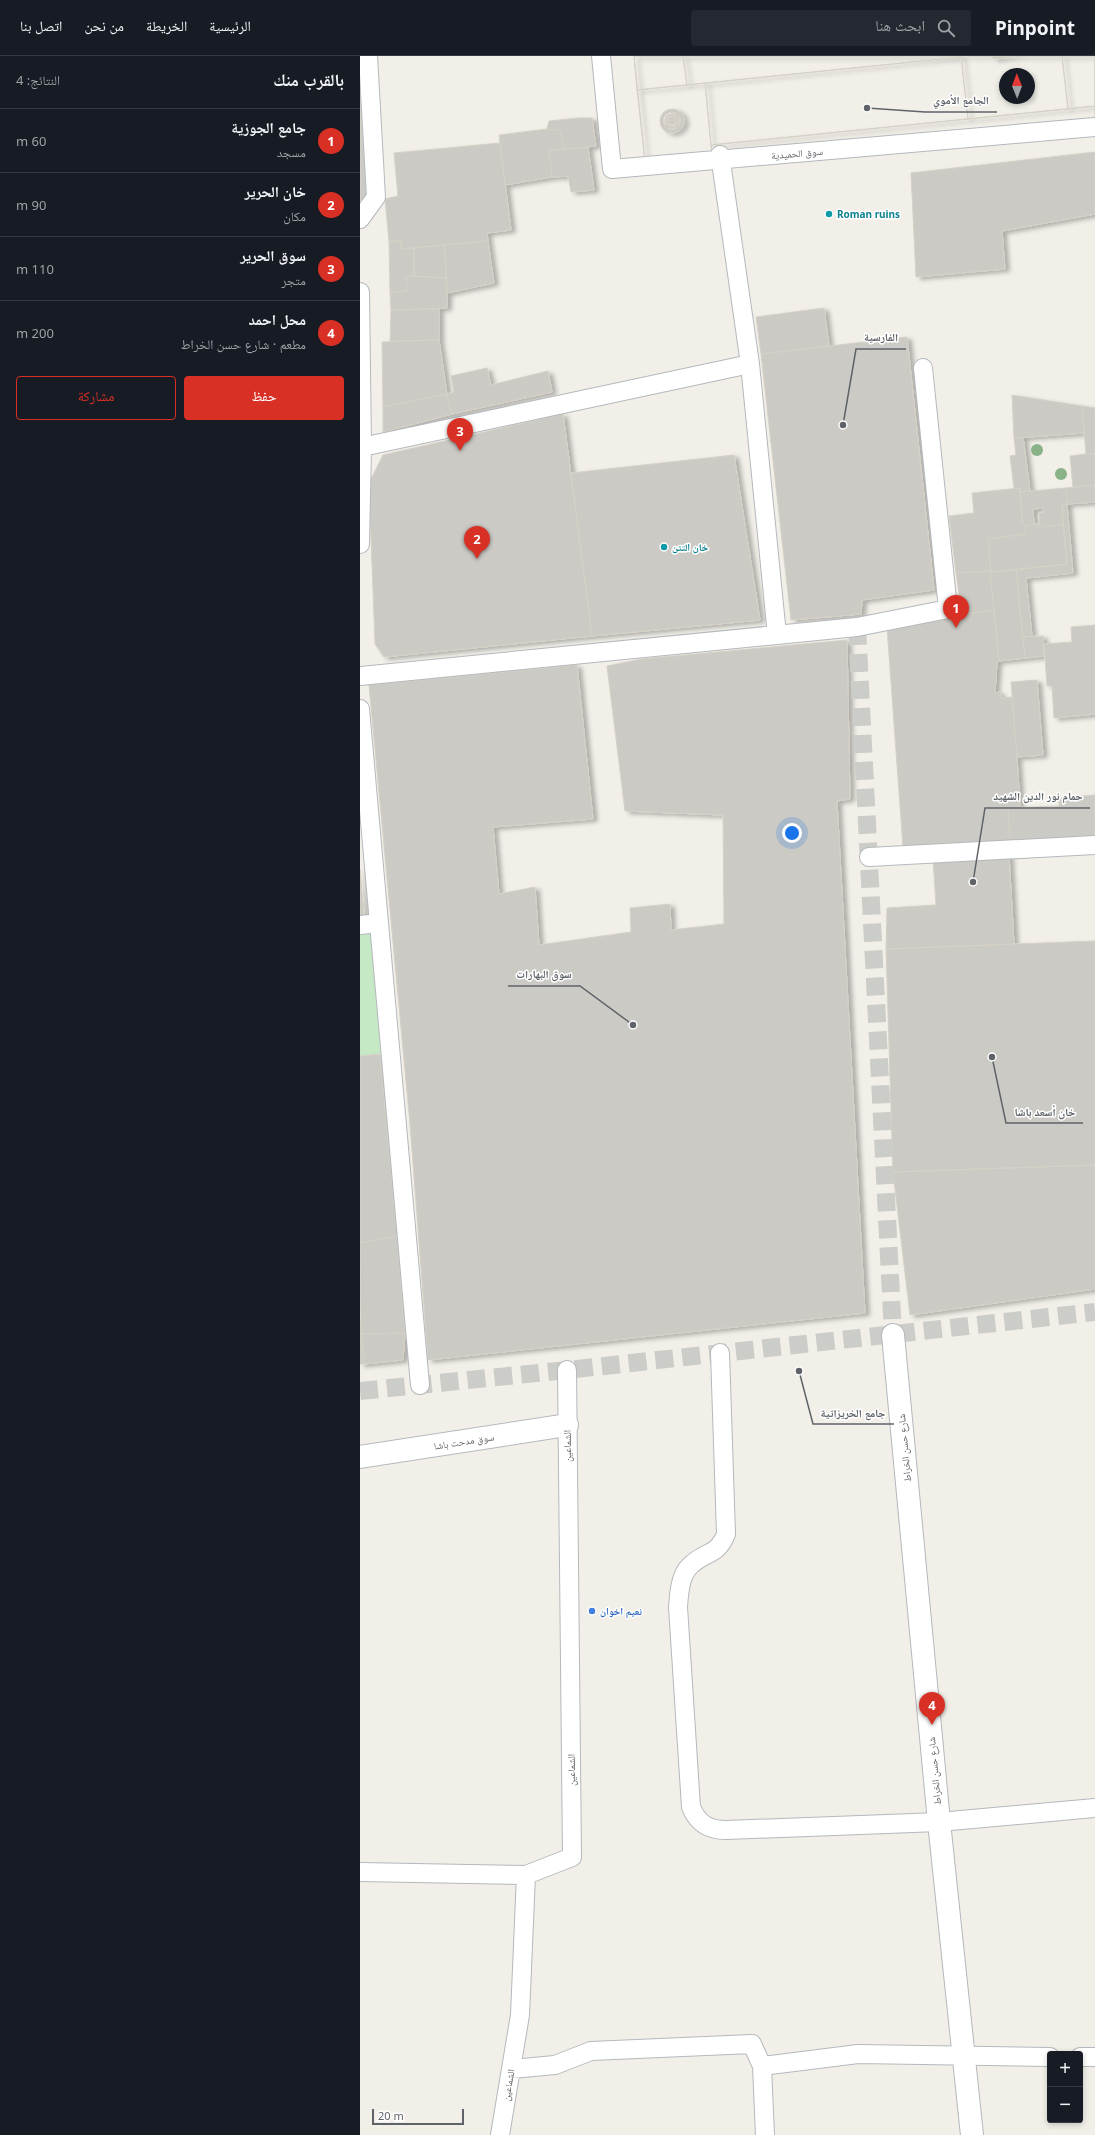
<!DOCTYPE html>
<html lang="ar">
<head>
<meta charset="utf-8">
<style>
	body { margin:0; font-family:"Noto Sans","Noto Naskh Arabic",sans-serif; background:#242831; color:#f1f3f6; direction:rtl }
	.controls { position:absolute; right:12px; bottom:12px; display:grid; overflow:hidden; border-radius:4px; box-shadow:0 2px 6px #0003 }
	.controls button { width:36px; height:36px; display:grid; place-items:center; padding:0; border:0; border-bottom:1px solid #363941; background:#171b24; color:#f1f3f6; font:20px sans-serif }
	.compass { position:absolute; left:639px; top:12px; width:36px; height:36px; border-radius:50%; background:#171b24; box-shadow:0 2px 6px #0003; rotate:359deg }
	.scale { position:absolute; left:12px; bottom:10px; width:92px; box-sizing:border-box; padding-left:4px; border:2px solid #5f6368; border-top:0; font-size:11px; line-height:14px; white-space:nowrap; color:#5f6368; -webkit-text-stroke:3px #fff; paint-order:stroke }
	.you { position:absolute; left:432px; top:777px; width:14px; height:14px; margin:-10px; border:3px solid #fff; border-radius:50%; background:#1a73e8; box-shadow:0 0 0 6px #1a73e833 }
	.badge { display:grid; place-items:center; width:26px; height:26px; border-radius:50%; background:#d93025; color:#fff; font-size:13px; font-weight:700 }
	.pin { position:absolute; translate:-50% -33px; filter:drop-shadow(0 1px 2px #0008) }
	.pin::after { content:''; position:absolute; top:21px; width:14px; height:12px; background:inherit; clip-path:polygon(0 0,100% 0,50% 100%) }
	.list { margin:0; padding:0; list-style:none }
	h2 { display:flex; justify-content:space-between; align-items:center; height:52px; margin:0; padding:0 16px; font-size:17px }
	h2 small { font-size:13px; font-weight:400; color:#9ea1a6 }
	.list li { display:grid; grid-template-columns:26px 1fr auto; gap:12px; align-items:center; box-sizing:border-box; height:64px; padding:0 16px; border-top:1px solid #363941 }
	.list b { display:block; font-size:15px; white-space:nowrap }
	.list p { margin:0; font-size:13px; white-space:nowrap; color:#9ea1a6 }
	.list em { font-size:13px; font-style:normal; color:#9ea1a6 }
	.actions { display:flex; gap:8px; padding:12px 16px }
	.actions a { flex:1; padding:9px 0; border:1px solid #d93025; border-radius:4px; text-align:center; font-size:14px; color:#d93025 }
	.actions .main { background:#d93025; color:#fff }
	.icon { flex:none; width:22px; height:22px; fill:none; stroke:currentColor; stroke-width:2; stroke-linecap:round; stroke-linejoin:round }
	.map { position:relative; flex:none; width:735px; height:2079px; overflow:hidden; direction:ltr }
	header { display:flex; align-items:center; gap:24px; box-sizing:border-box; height:56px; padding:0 20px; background:#171b24; border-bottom:1px solid #363941 }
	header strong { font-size:19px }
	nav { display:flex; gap:22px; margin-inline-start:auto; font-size:14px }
	.search { width:280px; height:36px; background:#242831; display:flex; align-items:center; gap:10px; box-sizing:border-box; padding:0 14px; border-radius:4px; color:#9ea1a6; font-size:15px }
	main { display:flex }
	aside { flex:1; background:#171b24 }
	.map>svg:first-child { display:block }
	.green { fill:#c5e8c5 }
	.building { fill:#cccac5; stroke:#d6d1c6; fill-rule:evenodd; filter:url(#shadow) }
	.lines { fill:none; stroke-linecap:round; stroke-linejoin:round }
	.pedestrian-tunnel { stroke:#ccccc8; stroke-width:18; stroke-dasharray:18 9; stroke-linecap:butt }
	.pedestrian-casing { stroke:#b5b8bc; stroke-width:20 }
	.minor-casing { stroke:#b5b8bc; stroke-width:24 }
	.pedestrian { stroke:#fff; stroke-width:18 }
	.minor { stroke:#fff; stroke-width:22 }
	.tree { fill:#89b387 }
	.culture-dot { fill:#0f9aa8; stroke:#fff; stroke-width:1.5 }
	.shop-dot { fill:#3f7fe0; stroke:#fff; stroke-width:1.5 }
	.labels { text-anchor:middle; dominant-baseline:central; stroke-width:3; stroke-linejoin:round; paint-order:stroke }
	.street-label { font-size:10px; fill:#5f6368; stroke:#fff }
	.culture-label { font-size:10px; font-weight:bold; fill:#0d838f; stroke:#fff; text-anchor:start }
	.shop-label { font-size:10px; font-weight:bold; fill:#366cbe; stroke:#fff; text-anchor:start }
	.leader { fill:none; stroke:#5f6368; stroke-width:1.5 }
	.callout-dot { fill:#5f6368; stroke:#fff; stroke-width:1.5 }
	.callout-label { font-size:11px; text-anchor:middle; font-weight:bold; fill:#5f6368; stroke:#fff; stroke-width:3; stroke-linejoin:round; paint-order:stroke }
</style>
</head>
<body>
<header>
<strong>Pinpoint</strong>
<div class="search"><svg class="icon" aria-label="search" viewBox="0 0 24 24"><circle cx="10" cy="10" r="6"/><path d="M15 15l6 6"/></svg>ابحث هنا</div>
<nav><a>الرئيسية</a><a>الخريطة</a><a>من نحن</a><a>اتصل بنا</a></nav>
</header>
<main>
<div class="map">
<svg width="735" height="2079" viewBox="0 0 735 2079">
	<defs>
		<filter id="shadow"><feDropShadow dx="4.5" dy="2.5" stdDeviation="2" flood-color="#0004"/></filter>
	</defs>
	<rect width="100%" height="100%" fill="#f1efe8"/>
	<path class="green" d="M19,867L31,996L0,1000V869Z"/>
	<path class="building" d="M274,0H323L327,29L277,34Z
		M274,0H735V62L285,105ZM645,18H669V42H645Z
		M323,0H601V1L327,29Z
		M601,0H702L708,53L608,63ZM645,18H669V42H645Z
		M631,0H661L634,3Z
		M702,0H735V50L708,53Z
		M601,1L608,63L351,89L345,27Z
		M345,27L352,99L285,105L277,34Z
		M0,40L7,144H0Z
		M735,50V62L352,99L351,89Z
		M300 65a12 12 0 1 1 24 0a12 12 0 1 1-24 0Z
		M303 65a9 9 0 1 1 18 0a9 9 0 1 1-18 0Z
		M305 65a7 7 0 1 1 14 0a7 7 0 1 1-14 0Z
		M306.5 65a5.5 5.5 0 1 1 11 0a5.5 5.5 0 1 1-11 0Z
		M308 65a4 4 0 1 1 8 0a4 4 0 1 1-8 0Z
		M219,62H232L236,90L204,93L200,74L187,73L189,65Z
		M309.5 66a2.5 2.5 0 1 1 5 0a2.5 2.5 0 1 1-5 0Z
		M187,73L200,74L204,93L189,95L192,121L145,129L139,79Z
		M140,87L151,174L127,177L128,185L41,193V185H29L25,143L38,140L34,97Z
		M228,91L234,134L211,136L208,120L192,121L189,95Z
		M735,96V158L642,175L645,213L556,221L551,117Z
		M29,185H41V193L54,192V220H46L47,235L30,236Z
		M128,185L134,227L87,237L84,189Z
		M84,189L87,222L54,220V192Z
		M46,220L87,222V252L31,254L30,236L47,235Z
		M464,252L469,290L401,298L396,261Z
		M79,253V284L30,285L31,254Z
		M547,281L574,534L502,544L501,558L431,564L401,298Z
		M79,284L87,338L23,351L22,286Z
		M127,312L131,329L188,315L192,336L92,358L87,338L94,336L91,320Z
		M87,338L92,358L23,376V351Z
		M652,339L722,350L724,377L654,382Z
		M722,350L735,352V398H726Z
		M203,358L232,580L24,601L15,588L9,427L23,399Z
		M663,381L670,435L660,436V432H654L650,400L656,399L654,382Z
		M726,398H735V429L713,431L710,400Z
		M374,399L400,564L232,580L211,417Z
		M735,429V446L707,448L706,432Z
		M660,432L662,465L665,470L666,478L628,483L631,516L630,515L596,517L589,460L614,457L612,437Z
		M706,432L707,448L702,449L703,469L680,471L679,457H683L684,452L673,453L674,468L665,470L662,465L660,436Z
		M707,448L713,517L666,522L672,580L663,581L656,514L707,508L702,449Z
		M674,468H680V471L703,469L707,508L631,516L628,483L666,478L665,470Z
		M656,514L665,602L639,605L630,515L631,516Z
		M630,515L634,554L602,558L596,517Z
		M634,554L639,605L637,606L635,637L640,636L641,642L652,641L657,701L660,751L648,752L650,786L543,791L527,571L601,555L602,558Z
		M735,569V658L694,662L692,630H687L684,588L712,586L711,571Z
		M683,580L684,600L665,602L663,581Z
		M487,584L490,743L477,745L505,1257L68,1304L50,1068L9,629L217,609L233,763L133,771L139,838L175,831L179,889L271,876L270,852L310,848L311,874L364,868L363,759L265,755L247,610L282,603Z
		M677,624L683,699L657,701L651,626Z
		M735,739V781L650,786L648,752L699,750V742Z
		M649,799L654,888L526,893L527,852L576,849L573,803Z
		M0,813L5,868L0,869Z
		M735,885V1109L533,1116L526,893Z
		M20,998L37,1180L0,1187V1000Z
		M735,1109V1233L550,1259L533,1116Z
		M37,1180L45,1277L1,1278L0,1187Z
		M0,1264L4,1308H0Z
		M45,1277L43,1304L4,1308L1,1278Z"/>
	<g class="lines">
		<path class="pedestrian-tunnel" d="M497,571L533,1279
			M0,1335L207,1314L735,1256"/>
		<defs>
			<path id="pedestrian" d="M241,0L252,113L735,71
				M360,99L390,308L417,579
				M0,163L16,141L8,0
				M0,236L2,391L0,488
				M2,391L390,308
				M0,620L497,571L588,553L563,312
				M0,653L60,1329
				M509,801L735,789
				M0,869L19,867
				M360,1297L366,1478C357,1501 344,1495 330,1510C320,1519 319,1538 318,1551L331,1751C338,1768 349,1774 366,1774L579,1766L735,1752
				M0,1816L166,1819
				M720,2001H735
				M402,2010L405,2079
				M150,2020L152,2013L195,2009L231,1995L392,1988L402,2010L498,1998L690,2001
				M140,2079L160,1959L166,1819L212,1801L207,1314"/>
			<path id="minor" d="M533,1279L579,1766L612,2079
				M0,1401L207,1369"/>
		</defs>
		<use href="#pedestrian" class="pedestrian-casing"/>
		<use href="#minor" class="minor-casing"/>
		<use href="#pedestrian" class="pedestrian"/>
		<use href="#minor" class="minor"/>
	</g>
	<g class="tree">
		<circle cx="677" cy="394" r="6"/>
		<circle cx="701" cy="418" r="6"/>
	</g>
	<g class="culture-dot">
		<circle cx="469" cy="158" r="4"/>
		<circle cx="304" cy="491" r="4"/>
	</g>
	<circle class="shop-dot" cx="232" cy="1555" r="4"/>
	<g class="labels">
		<g class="street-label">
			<text transform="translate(437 97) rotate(-5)">سوق الحميدية</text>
			<text transform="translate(104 1385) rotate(-9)">سوق مدحت باشا</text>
			<text transform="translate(207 1390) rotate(-91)">الشماعين</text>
			<text transform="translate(544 1392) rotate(-95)">شارع حسن الخراط</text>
			<text transform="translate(211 1714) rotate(-91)">الشماعين</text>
			<text transform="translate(574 1715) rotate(-95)">شارع حسن الخراط</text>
			<text transform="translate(148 2029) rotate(-80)">الشماعين</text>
		</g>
		<g class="culture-label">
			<text x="477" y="158">Roman ruins</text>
			<text x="312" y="491">خان التتن</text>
		</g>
		<g class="shop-label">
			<text x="240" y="1555">نعيم اخوان</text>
		</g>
	</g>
	<path class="leader" d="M507 52L565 56H637M483 369L496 293H546M613 826L625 752H730M273 969L220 930H148M632 1001L646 1067H723M439 1315L453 1368H534"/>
	<g class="callout-dot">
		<circle cx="507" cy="52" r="4"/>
		<circle cx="483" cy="369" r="4"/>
		<circle cx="613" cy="826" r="4"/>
		<circle cx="273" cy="969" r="4"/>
		<circle cx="632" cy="1001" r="4"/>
		<circle cx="439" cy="1315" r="4"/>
	</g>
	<g class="callout-label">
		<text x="601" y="48">الجامع الأموي</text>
		<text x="521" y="285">الفارسية</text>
		<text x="678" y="744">حمام نور الدين الشهيد</text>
		<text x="184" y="922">سوق البهارات</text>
		<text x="685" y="1060">خان أسعد باشا</text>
		<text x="493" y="1361">جامع الخريزاتية</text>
	</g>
</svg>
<div class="controls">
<button>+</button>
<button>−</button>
</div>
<svg class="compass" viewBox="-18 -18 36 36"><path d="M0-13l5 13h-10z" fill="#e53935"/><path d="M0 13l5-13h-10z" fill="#9ea1a6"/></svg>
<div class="scale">20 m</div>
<div class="you"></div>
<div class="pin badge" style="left:596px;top:572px">1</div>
<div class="pin badge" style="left:117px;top:503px">2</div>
<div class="pin badge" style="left:100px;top:395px">3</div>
<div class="pin badge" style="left:572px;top:1669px">4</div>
</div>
<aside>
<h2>بالقرب منك<small>النتائج: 4</small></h2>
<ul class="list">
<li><span class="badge">1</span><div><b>جامع الجوزية</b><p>مسجد</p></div><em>60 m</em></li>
<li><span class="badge">2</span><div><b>خان الحرير</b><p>مكان</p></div><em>90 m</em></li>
<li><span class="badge">3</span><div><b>سوق الحرير</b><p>متجر</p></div><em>110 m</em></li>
<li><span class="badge">4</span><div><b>محل احمد</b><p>مطعم · شارع حسن الخراط</p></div><em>200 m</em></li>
</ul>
<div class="actions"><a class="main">حفظ</a><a>مشاركة</a></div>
</aside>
</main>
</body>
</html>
